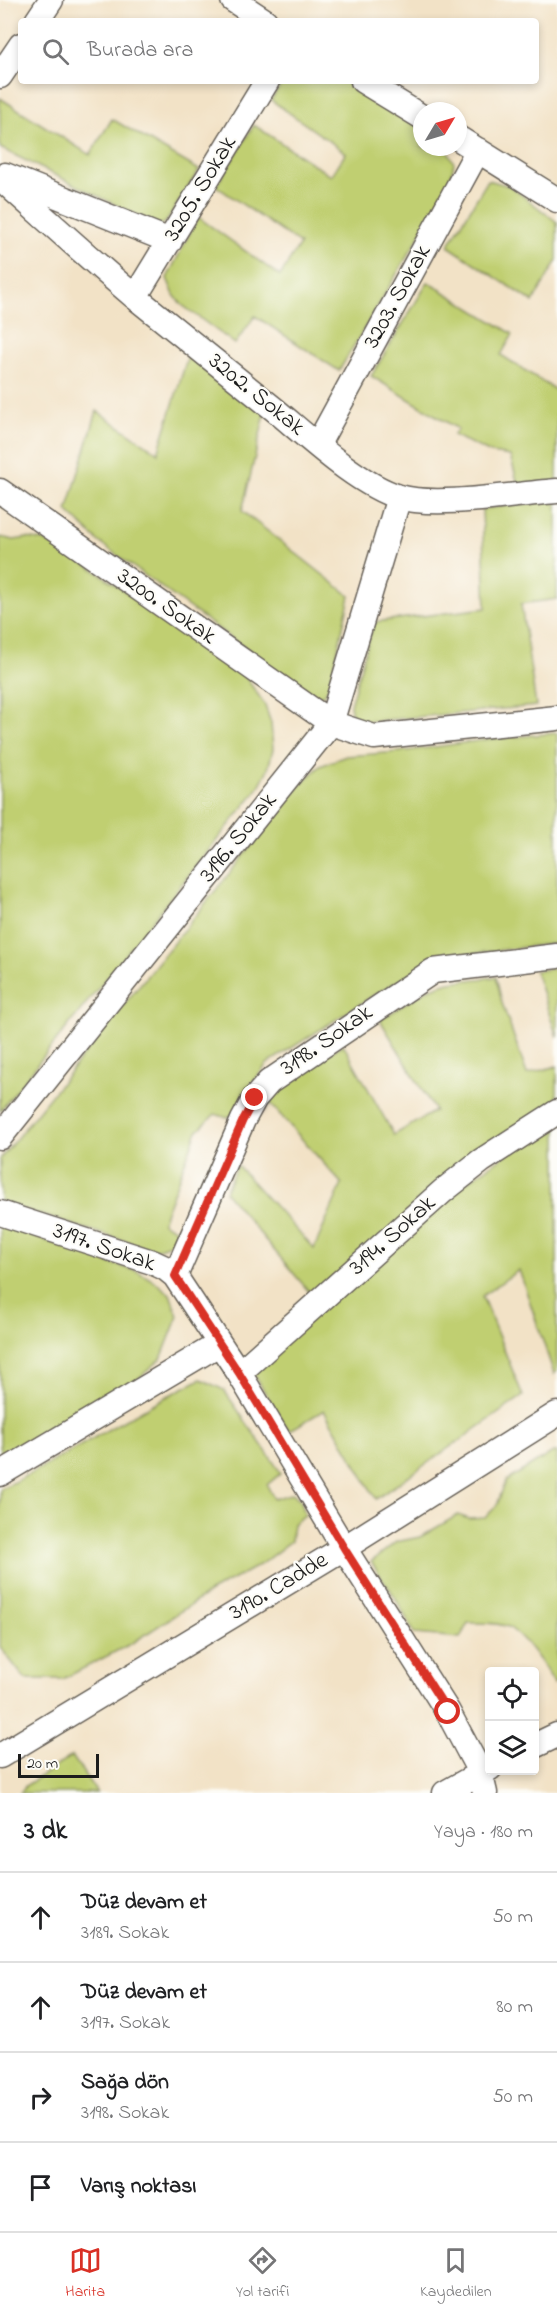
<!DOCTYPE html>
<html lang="tr">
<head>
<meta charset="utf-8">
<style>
	body { margin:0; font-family:"Indie Flower",sans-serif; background:#f2f2f2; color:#202124 }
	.controls { position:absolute; right:18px; bottom:18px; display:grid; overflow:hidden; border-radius:6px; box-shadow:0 3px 9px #0003 }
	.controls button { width:54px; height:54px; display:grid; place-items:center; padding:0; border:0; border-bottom:2px solid #e0e0e0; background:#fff; color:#202124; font:30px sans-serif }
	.compass { position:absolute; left:413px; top:102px; width:54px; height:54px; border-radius:50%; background:#fff; box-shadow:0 3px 9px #0003; rotate:52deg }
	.scale { position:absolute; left:18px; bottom:15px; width:81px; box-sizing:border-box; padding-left:6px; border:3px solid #1c1c1c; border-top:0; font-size:16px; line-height:21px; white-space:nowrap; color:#1c1c1c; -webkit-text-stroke:4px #fdfcf7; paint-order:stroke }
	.stop { position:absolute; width:18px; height:18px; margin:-14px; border:4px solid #d93025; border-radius:50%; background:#fff }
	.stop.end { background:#d93025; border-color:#fff; box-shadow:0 2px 6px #0008 }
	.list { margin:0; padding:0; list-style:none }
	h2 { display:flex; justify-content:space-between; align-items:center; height:78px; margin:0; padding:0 24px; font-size:26px }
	h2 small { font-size:20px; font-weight:400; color:#757577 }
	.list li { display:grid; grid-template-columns:39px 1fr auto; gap:18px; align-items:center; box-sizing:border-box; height:90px; padding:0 24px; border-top:2px solid #e0e0e0 }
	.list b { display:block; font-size:22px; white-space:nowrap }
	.list p { margin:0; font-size:20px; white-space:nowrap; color:#757577 }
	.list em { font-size:20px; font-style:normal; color:#757577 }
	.icon { flex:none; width:33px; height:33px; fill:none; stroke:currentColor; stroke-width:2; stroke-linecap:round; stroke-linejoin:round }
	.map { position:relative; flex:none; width:557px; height:1793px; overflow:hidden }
	.search { position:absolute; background:#fff; box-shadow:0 3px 9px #0003; left:18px; right:18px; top:18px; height:66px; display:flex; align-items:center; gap:15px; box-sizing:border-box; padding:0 21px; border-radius:6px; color:#757577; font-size:22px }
	.sheet { height:438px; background:#fff }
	nav { display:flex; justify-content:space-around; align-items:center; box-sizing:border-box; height:84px; border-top:2px solid #e0e0e0; background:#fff; font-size:16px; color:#757577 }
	nav a { display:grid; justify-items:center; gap:3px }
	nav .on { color:#d93025 }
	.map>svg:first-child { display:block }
	.grass { fill:#c0cf71; stroke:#6e7646; stroke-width:1.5 }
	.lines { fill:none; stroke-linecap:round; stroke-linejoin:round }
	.street-casing { stroke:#676158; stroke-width:27 }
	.street { stroke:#fff; stroke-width:24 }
	.route { stroke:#d93025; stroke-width:8 }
	.labels { text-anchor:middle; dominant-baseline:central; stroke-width:4.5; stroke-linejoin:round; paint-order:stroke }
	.street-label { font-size:24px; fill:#1c1c1c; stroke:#fdfcf7 }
</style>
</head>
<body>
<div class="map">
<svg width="557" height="1793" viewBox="0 0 557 1793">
	<rect width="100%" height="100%" fill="#fdfcf7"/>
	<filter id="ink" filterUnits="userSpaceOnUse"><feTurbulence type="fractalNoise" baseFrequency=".0167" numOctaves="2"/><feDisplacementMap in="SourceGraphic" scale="12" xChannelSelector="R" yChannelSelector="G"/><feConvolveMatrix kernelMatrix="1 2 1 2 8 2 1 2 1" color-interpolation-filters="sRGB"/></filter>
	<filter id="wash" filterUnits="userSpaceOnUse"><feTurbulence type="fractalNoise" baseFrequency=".008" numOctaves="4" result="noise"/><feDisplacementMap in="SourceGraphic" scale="24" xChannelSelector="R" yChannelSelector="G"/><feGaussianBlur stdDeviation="1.35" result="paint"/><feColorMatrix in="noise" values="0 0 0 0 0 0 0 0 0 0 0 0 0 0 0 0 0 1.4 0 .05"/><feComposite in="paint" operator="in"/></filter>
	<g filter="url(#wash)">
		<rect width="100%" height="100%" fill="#f2e2c6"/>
		<path class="grass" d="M283,81H346L422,127V147H446L454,163L448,188L339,371L255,316L235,344L182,305L174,295L167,278L198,217L280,276L300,244L216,186L254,125L331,176L346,153L271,100Z
			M0,98L90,155L112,119L199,170L166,222L159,226L0,148Z
			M488,180L510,186L557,222V260L533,302L448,246Z
			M428,282L513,334L501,355L557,391V482L518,484L510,456L491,453L453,435L458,429L371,376Z
			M189,352L218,382L230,390L240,392L265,414L242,511L350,596L330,684L324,695L312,697L99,542L67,511L97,411L158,453Z
			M557,500V599L521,604L536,706L374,721H358L352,716L350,705L374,622L486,608L482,509Z
			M0,537L14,540L27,538L45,541L90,567L242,672L264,703L271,723L273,749L268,769L257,790L0,1111Z
			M557,733V943L477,953L434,961L382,990L268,1063L244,1094L237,1113L227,1118L215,1114L197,1131L162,1222L180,1232L170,1244L154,1250L0,1202V1159L301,784L320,766L346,756L399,752L491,739Z
			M557,968V1037L535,971Z
			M496,977L502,1003L527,1074L557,1066V1104L311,1294L225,1192L237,1165L314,1249L342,1184L267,1100L276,1088L343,1044L394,1135L435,1111L380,1020L428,989L449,982Z
			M557,1119V1371L554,1374L519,1270L482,1296L523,1396L376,1499L324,1410L289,1431L251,1370L458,1188Z
			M0,1224L102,1261L137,1271L154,1281L170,1294L178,1316L161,1359L131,1385L0,1465Z
			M201,1379L224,1390L281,1473L267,1485L274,1499L293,1493L301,1501L305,1515L293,1524L291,1541L261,1564L210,1592L134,1642L63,1679H25L0,1647V1489C69,1456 132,1412 201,1379Z
			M553,1452H557V1679L554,1683C542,1663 529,1642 510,1628C500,1622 480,1623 468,1623L460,1638L415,1634L393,1594L371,1562L396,1542L420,1537L458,1515L469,1519L485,1518L497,1505L506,1481Z
			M72,1756L97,1793H20L25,1786Z"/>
	</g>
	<g filter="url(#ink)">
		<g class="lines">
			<defs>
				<path id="street" d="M233,0L265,21
					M37,21L51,0
					M0,76L21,45
					M363,81L422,117
					M458,138L557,200
					M5,175L170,241
					M0,178C45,218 90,259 136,298C182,335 228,372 274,409C308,437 357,484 399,497C437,508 516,494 557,491
					M135,297L267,81
					M318,444L478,150
					M0,491L331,723L374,737L557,718
					M0,1137L331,723L399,497
					M0,1213L152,1262L165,1268L175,1276L239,1373L344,1548L448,1712L480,1772L485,1793
					M175,1276L243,1120L255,1098L269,1082L433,971L557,956
					M239,1373L443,1191L481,1161L557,1112
					M0,1474L219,1344
					M534,1746L557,1735
					M0,1756L344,1548L557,1414
					M445,1793L490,1768"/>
			</defs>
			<use href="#street" class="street-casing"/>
			<use href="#street" class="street"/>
		</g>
	</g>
	<g class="lines" filter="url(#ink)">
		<path class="route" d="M255,1098L243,1120L175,1276L239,1373L344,1548L448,1712"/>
	</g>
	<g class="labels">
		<g class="street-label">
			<text transform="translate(201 189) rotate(-59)">3205. Sokak</text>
			<text transform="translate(398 297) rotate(-61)">3203. Sokak</text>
			<text transform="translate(256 395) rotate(39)">3202. Sokak</text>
			<text transform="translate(166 607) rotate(35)">3200. Sokak</text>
			<text transform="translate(239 838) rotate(-51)">3196. Sokak</text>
			<text transform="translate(327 1041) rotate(-35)">3198. Sokak</text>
			<text transform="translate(393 1236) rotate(-42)">3194. Sokak</text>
			<text transform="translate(104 1248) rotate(19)">3197. Sokak</text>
			<text transform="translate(279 1587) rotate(-31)">3190. Cadde</text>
		</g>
	</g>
</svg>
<div class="controls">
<button><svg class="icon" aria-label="locate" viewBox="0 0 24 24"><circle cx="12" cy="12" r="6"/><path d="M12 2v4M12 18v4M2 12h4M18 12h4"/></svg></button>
<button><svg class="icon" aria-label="layers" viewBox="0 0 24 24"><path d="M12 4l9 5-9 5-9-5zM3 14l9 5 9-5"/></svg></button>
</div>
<svg class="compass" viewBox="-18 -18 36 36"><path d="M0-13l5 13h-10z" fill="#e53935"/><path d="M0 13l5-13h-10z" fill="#757577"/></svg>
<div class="scale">20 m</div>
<div class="stop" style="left:448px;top:1712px"></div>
<div class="stop end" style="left:255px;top:1098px"></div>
<div class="search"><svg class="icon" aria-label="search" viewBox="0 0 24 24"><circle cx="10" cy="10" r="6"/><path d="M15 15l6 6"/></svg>Burada ara</div>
</div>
<section class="sheet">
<h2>3 dk<small>Yaya · 180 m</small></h2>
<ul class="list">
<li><svg class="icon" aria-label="ahead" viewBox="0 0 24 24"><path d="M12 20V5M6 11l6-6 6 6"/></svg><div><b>Düz devam et</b><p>3189. Sokak</p></div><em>50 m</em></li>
<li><svg class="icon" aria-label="ahead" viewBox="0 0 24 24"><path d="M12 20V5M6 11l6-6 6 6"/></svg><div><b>Düz devam et</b><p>3197. Sokak</p></div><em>80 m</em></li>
<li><svg class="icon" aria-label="right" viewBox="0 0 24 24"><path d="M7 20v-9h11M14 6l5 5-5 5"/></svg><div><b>Sağa dön</b><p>3198. Sokak</p></div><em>50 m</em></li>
<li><svg class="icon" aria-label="arrive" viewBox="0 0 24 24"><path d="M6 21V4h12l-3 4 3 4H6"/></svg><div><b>Varış noktası</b></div></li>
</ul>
</section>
<nav>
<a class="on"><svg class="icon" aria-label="map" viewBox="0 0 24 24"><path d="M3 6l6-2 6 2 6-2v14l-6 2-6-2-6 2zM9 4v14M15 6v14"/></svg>Harita</a>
<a><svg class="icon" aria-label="directions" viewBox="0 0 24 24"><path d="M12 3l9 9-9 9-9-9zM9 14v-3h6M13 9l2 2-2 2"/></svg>Yol tarifi</a>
<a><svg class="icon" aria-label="saved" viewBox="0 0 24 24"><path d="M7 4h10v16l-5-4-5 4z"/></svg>Kaydedilen</a>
</nav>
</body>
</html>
